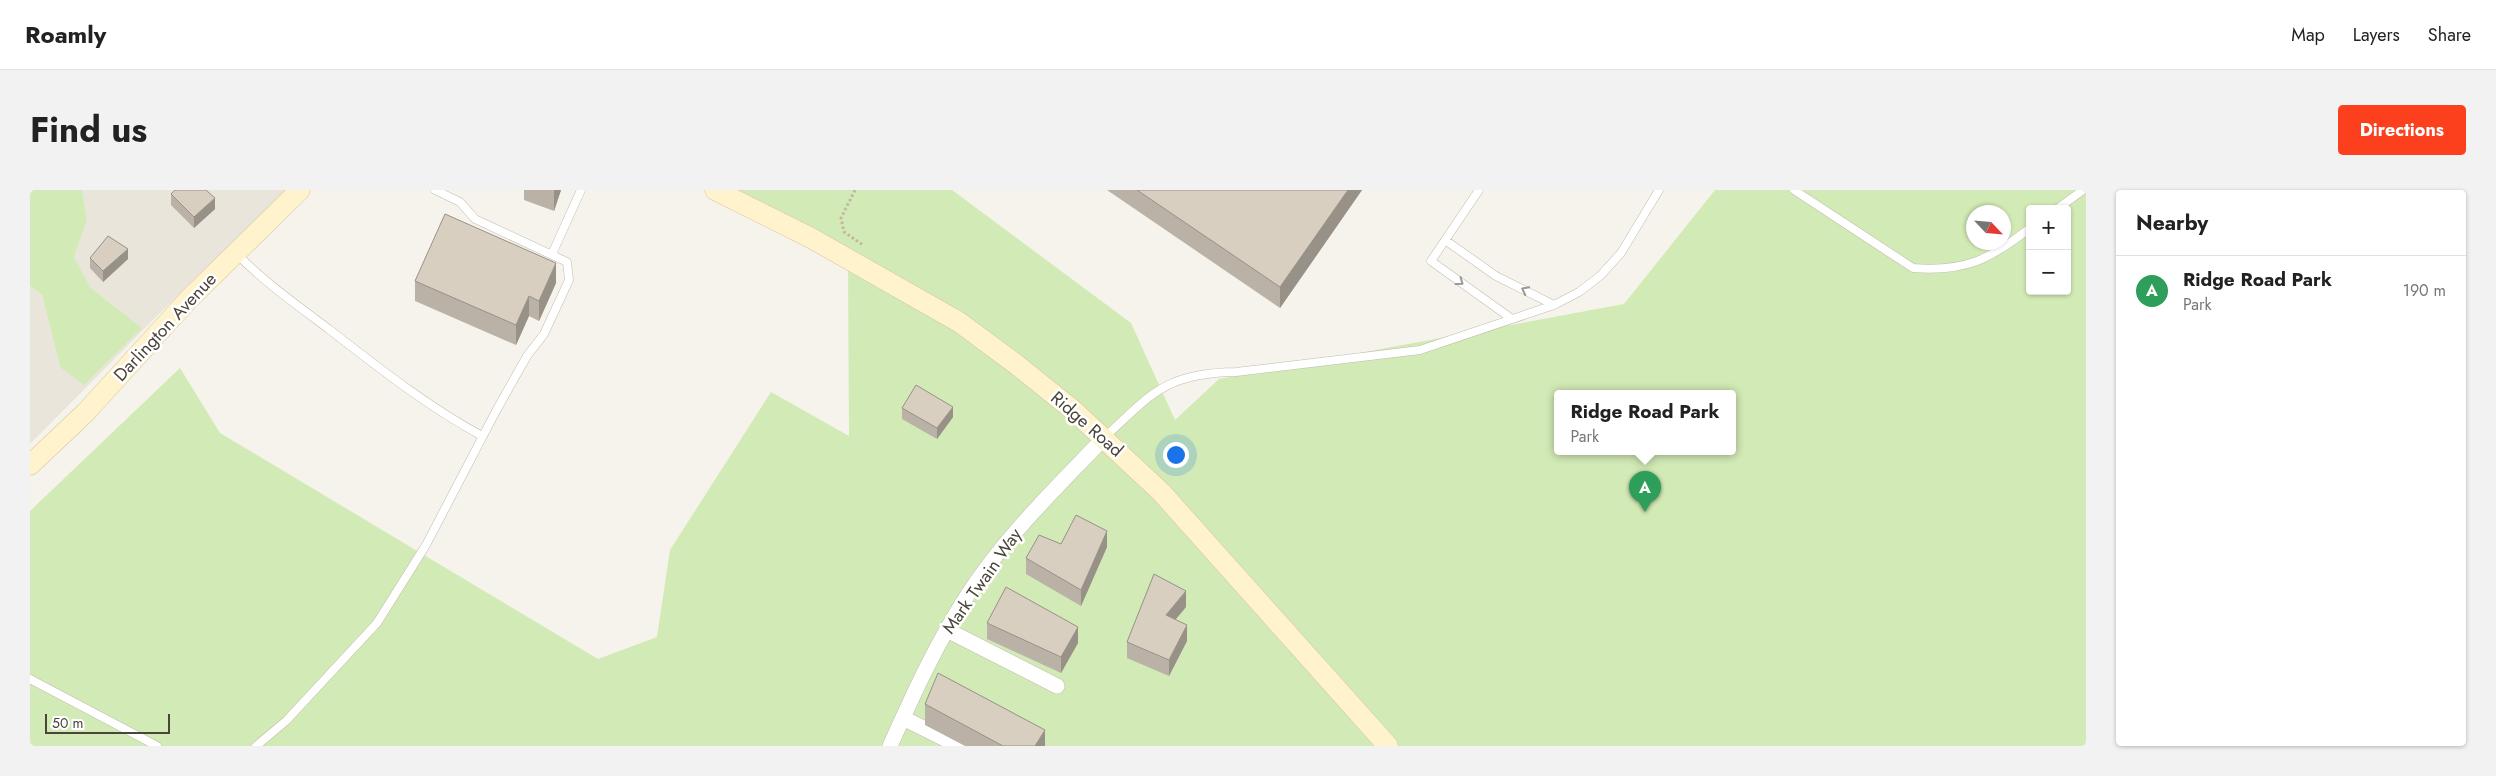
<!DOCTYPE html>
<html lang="en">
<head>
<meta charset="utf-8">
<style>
	body { margin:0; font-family:Jost,sans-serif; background:#f2f2f2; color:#222 }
	.controls { position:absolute; right:15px; top:15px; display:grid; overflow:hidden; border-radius:5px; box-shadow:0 1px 4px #0004 }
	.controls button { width:45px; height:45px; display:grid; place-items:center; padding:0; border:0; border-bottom:1px solid #e0e0e0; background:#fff; color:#222; font:25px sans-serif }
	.compass { position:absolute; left:1936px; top:15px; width:45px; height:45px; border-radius:50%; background:#fff; box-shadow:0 1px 4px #0004; rotate:116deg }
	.scale { position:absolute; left:15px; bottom:12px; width:125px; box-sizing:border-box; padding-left:5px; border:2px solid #4b4439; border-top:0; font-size:14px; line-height:18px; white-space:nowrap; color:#4b4439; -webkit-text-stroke:4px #fff; paint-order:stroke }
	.you { position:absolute; left:1145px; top:264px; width:18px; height:18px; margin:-12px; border:4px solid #fff; border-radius:50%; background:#1a73e8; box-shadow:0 0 0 8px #1a73e833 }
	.badge { display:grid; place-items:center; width:32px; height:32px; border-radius:50%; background:#fc3f1d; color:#fff; font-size:16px; font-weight:700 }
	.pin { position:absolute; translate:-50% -41px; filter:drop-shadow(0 1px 2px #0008) }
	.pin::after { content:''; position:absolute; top:26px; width:18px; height:15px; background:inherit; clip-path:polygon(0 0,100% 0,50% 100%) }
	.popup { position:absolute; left:1524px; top:200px; width:182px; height:65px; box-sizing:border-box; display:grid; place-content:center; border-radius:5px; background:#fff; filter:drop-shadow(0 1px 4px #0005); font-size:16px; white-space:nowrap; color:#767676 }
	.popup b { font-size:19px; color:#222 }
	.popup::after { content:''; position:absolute; left:50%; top:100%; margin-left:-10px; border:10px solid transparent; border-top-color:#fff }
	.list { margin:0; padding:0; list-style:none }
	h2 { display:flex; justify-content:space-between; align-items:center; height:65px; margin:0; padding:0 20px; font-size:21px }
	h2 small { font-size:16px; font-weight:400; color:#767676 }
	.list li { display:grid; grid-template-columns:32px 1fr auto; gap:15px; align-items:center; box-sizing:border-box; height:70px; padding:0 20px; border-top:1px solid #e0e0e0 }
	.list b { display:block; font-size:19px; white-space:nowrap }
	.list p { margin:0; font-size:16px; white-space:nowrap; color:#767676 }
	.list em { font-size:16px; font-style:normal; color:#767676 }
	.map { position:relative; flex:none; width:2056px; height:556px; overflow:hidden; border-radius:5px }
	header { display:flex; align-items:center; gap:30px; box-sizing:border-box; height:70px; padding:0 25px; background:#fff; border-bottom:1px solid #e0e0e0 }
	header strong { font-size:24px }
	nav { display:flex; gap:28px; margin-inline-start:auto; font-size:18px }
	.intro { display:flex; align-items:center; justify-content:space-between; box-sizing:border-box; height:120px; padding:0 30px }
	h1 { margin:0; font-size:35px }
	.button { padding:12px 22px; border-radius:5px; background:#fc3f1d; color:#fff; font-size:18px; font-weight:700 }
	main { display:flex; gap:30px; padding:0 30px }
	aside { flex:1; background:#fff; border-radius:5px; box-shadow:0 1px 4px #0004 }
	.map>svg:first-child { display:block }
	.residential { fill:#eae5da }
	.green { fill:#d2eab5; fill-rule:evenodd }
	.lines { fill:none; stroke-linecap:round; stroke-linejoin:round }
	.lane-casing { stroke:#c2bbae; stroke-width:9 }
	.street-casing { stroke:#c2bbae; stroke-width:16 }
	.secondary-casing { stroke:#d6c79b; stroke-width:21 }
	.path { stroke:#c4b79f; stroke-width:3; stroke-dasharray:2.5 2.5; stroke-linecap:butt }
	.lane { stroke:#fff; stroke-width:8 }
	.street { stroke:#fff; stroke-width:15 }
	.secondary { stroke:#fff3cd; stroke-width:20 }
	.wall { fill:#bab2a6 }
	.shaded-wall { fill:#979187 }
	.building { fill:#d8cfc1; stroke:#979187 }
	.oneway { stroke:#9c9892 }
	.labels { text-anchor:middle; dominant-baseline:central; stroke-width:5; stroke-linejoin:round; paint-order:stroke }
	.street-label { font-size:18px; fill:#4b4439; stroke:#fff }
</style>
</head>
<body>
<header>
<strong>Roamly</strong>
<nav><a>Map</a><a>Layers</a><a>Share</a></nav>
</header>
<div class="intro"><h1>Find us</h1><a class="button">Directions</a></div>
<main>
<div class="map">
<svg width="2056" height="556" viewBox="0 0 2056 556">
	<rect width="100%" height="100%" fill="#f6f3ec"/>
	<path class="residential" d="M52,0H258L134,119L0,254V96L12,105L30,177L112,138L61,98L44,67L57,30Z"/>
	<path class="green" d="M0,0H52L57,30L44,67L61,98L112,138L54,195L30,177L12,105L0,96Z
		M688,0H922L1101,133L1145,230L1189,189L1594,114L1685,0H2056V556H0V321L150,178L190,243L568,469L627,447L640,360L741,202L819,246L818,74ZM2000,19H2037V101H2000ZM1944,22H1974V52H1944ZM1528,203H1702V261H1528Z"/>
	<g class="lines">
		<defs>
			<path id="lane" d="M1449,0L1401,71L1482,129
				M1764,0L1883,78C1935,82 1959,70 2000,38
				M2027,19L2053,0
				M1415,50L1466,86L1524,115
				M206,63C234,92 267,115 300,140C349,178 397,216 452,246
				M522,64L551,0
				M1074,248C1122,203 1136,183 1206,182L1390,160L1524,115L1549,102L1570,86L1591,63L1629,0
				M0,489L127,556
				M226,556L256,531L347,433L396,355L466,221L497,166L514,144L539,90L537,72L445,29L430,12L405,0"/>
			<path id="street" d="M917,440L1027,496
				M873,528L929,556
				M860,556C883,505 906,454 937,406C975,347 1026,298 1074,248"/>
			<path id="secondary" d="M685,0L781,48L929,132L987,175L1043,220L1131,302L1358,556
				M0,275L55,223L159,109L270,0"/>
		</defs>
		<use href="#lane" class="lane-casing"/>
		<use href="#street" class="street-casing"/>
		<use href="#secondary" class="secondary-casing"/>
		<path class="path" d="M825,0L811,28L814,42L833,55"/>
		<use href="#lane" class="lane"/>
		<use href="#street" class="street"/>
		<use href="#secondary" class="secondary"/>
	</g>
	<path class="wall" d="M494,0H531L524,21L494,10Z
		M1077,0H1332L1250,118Z
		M141,4L185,19L164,38L141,15Z
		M60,68L98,69L73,92L60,78Z
		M385,91L526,93L509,131L499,126L486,155L385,111Z
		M872,218L923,227L907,249L872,229Z
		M1031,354L1077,357L1051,416L996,384V368Z
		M1156,417L1145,430L1157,451L1139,486L1097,468V452Z
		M957,433L1048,453L1031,483L957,449Z
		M895,514L1015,556H935L895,535Z"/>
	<path class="shaded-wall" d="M524,0H531L524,21Z
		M1318,0H1332L1250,118V97Z
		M185,8V19L164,38V27Z
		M98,59V69L73,92V81Z
		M526,73V93L509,131V111Z
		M499,106V126L486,155V135Z
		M923,217V227L907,249V238Z
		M1077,341V357L1051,416V400Z
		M1156,401V417L1136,441V425Z
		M1157,435V451L1139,486V470Z
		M1048,437V453L1031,483V467Z
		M1015,540V556H1005Z"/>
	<path class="building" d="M145,0H176L185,8L164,27L141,4Z
		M1107,0H1318L1250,97Z
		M415,24L526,73L509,111L499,106L486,135L385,91Z
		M78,46L98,59L73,81L60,68Z
		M886,195L923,217L907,238L872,218Z
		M1046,325L1077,341L1051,400L996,368L1009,345L1031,354Z
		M1124,384L1156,401L1136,425L1157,435L1139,470L1097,452Z
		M976,397L1048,437L1031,467L957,433Z
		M908,483L1015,540L1005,556H973L895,514Z"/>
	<defs><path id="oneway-chevron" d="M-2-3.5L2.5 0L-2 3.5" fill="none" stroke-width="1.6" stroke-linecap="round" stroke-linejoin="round" transform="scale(1.25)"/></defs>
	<g class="oneway">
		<use href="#oneway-chevron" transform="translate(1430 92) rotate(36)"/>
		<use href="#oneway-chevron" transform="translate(1495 100) rotate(-153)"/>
	</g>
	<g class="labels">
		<g class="street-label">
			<text transform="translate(135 137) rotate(-47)">Darlington Avenue</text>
			<text transform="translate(1057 234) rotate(41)">Ridge Road</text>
			<text transform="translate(952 391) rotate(-55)">Mark Twain Way</text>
		</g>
	</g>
</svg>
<div class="controls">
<button>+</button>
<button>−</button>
</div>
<svg class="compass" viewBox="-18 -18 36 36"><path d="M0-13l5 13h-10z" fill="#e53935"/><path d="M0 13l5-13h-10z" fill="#767676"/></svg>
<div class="scale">50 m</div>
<div class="you"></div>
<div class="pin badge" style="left:1615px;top:322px;background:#2e9e5b">A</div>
<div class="popup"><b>Ridge Road Park</b>Park</div>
</div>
<aside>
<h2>Nearby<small></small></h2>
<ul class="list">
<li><span class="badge" style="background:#2e9e5b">A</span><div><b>Ridge Road Park</b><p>Park</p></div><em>190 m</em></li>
</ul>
</aside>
</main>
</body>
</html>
